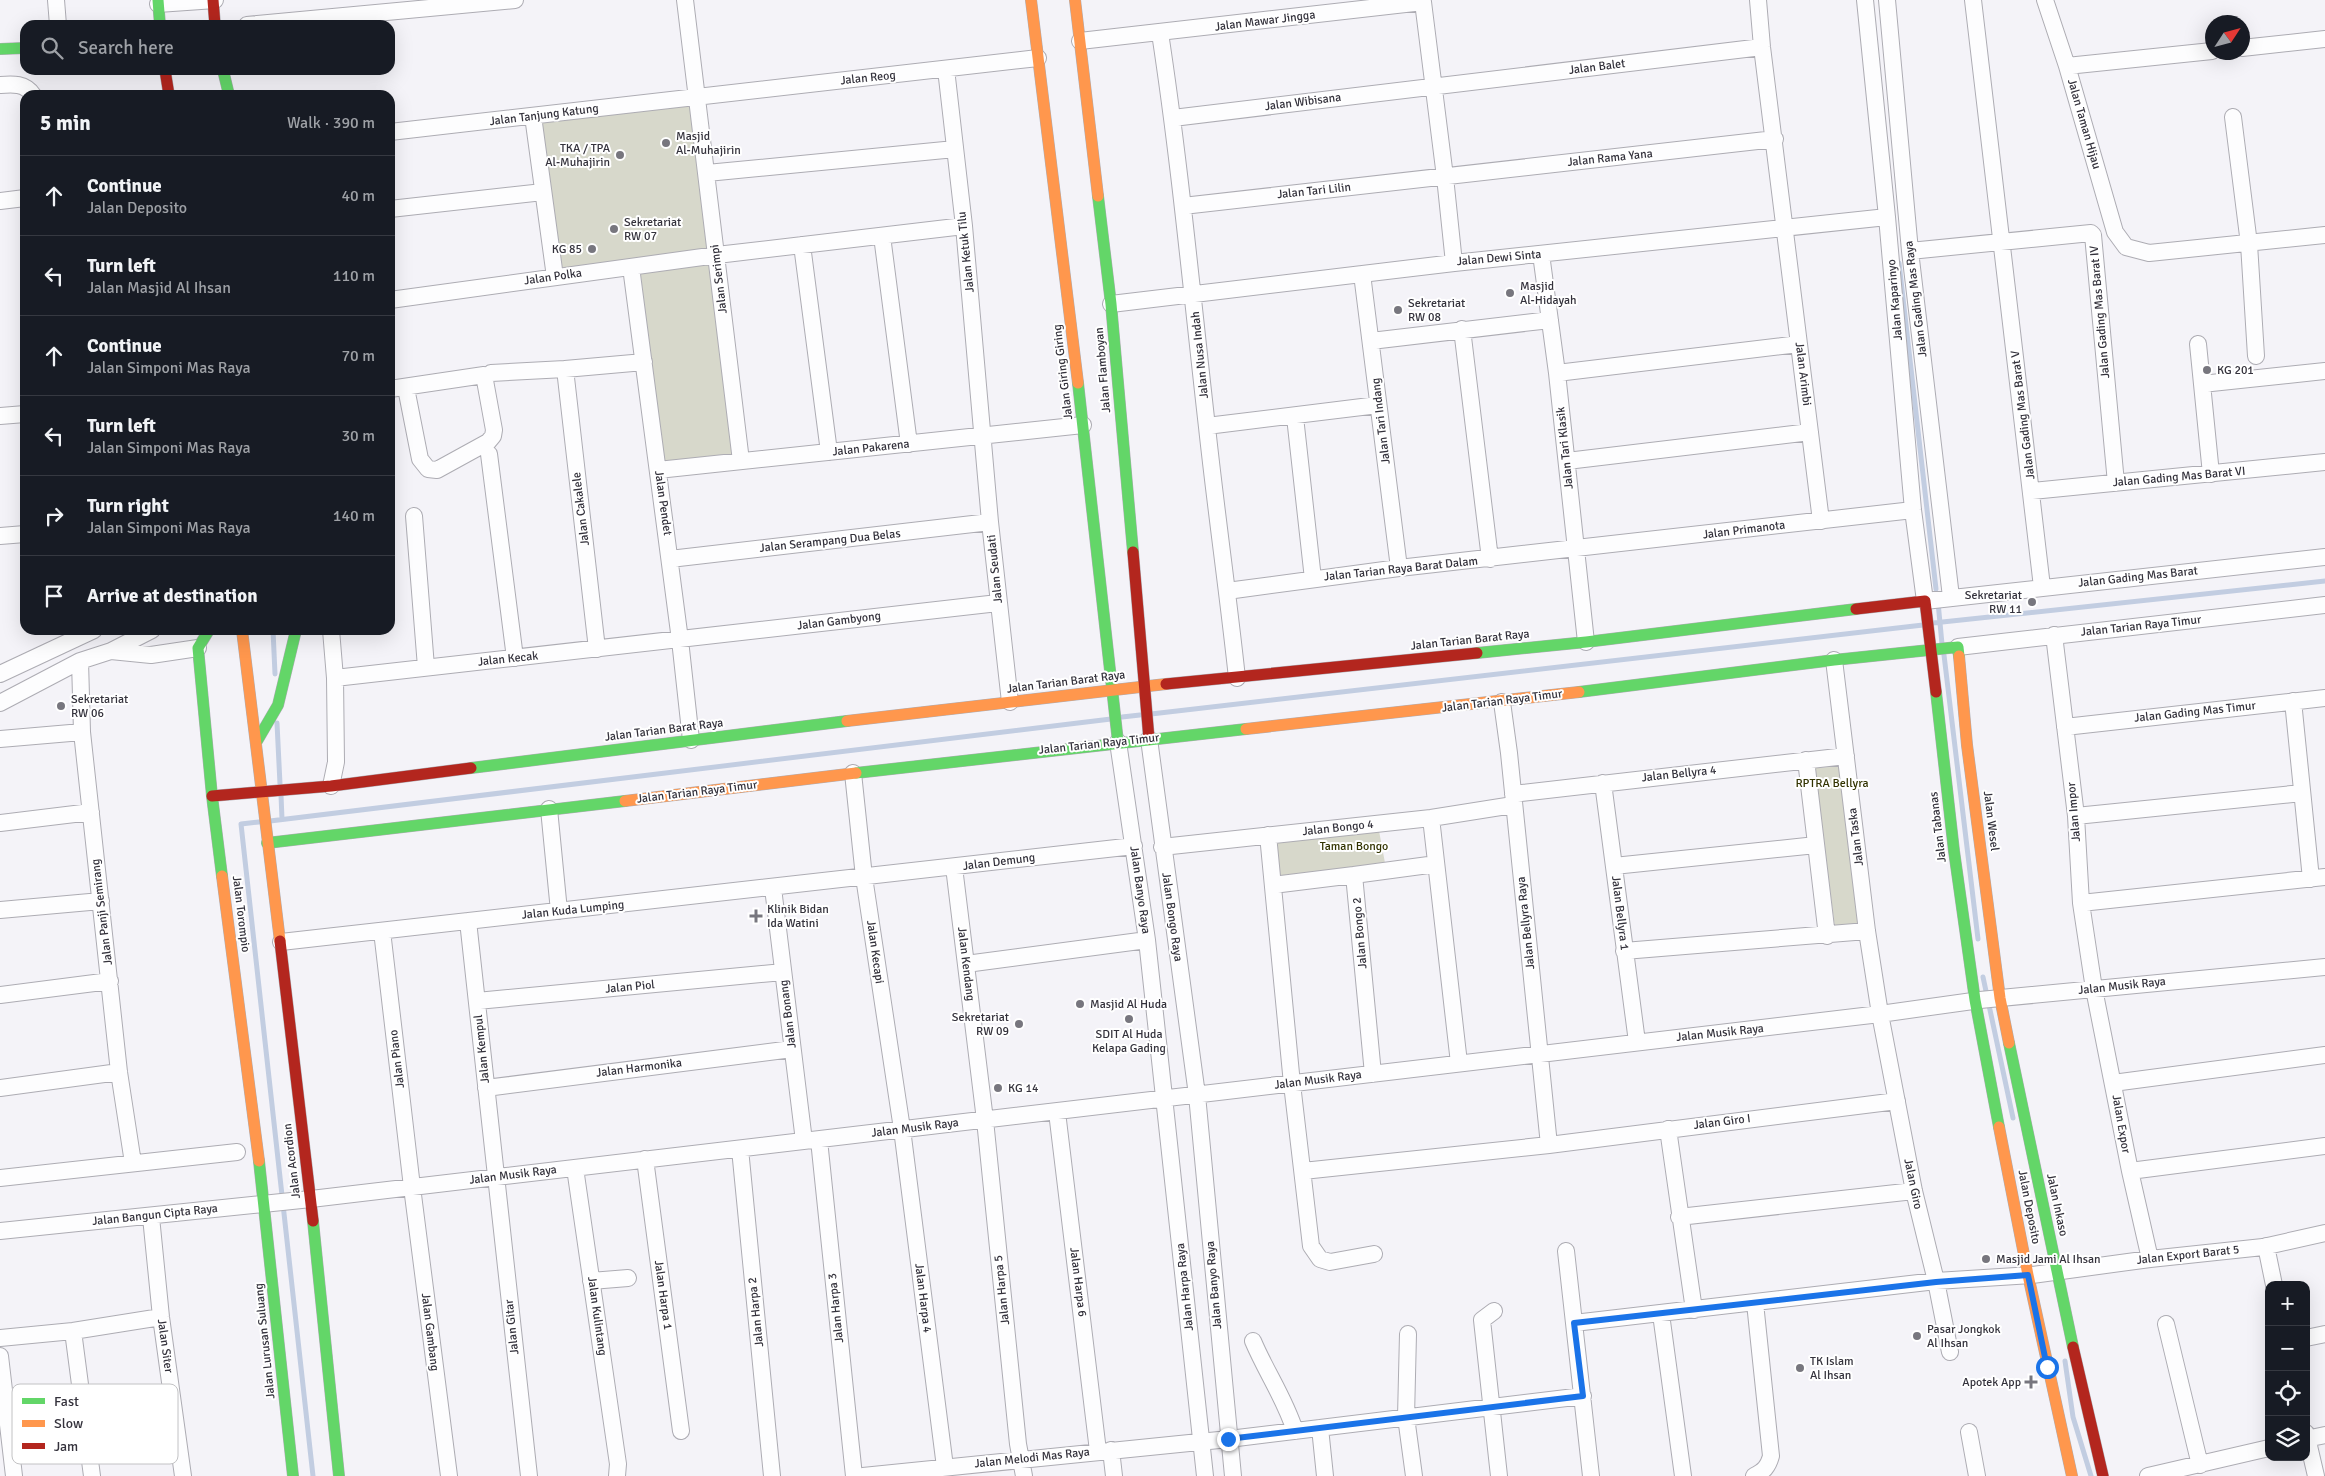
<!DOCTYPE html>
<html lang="en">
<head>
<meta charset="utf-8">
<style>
	body { margin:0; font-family:Signika,sans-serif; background:#20242c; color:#f1f3f6 }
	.controls { position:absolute; right:15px; bottom:15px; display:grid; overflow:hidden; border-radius:10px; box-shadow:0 5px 20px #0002 }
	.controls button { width:45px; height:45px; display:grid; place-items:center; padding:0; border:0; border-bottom:1px solid #363941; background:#171b24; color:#f1f3f6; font:25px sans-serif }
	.compass { position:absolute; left:2205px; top:15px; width:45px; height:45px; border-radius:50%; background:#171b24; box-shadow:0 5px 20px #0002; rotate:54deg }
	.stop { position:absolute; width:15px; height:15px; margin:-11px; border:4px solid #1a73e8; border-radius:50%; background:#fff }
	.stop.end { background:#1a73e8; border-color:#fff; box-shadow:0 1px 5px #0008 }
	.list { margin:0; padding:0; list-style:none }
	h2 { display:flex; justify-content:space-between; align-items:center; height:65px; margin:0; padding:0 20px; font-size:21px }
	h2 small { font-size:16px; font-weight:400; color:#9ea1a6 }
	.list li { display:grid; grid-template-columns:32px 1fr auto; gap:15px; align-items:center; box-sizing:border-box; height:80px; padding:0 20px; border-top:1px solid #363941 }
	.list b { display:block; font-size:19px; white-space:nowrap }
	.list p { margin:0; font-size:16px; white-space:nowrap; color:#9ea1a6 }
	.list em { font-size:16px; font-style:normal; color:#9ea1a6 }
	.icon { flex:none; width:28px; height:28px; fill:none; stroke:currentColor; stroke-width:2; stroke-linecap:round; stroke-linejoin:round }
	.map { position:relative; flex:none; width:2325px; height:1476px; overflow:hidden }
	.search { position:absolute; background:#171b24; box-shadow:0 5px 20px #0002; left:20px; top:20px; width:375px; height:55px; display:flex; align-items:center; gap:12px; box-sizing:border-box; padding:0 18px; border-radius:15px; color:#9ea1a6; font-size:19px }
	.panel { position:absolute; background:#171b24; box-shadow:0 5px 20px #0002; left:20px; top:90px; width:375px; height:545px; border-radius:15px }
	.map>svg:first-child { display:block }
	.green { fill:#d7d8cb }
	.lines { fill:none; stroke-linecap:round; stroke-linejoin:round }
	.stream { stroke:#c2cde1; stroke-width:5 }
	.street-casing { stroke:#adacb3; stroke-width:18 }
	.fast-casing { stroke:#adacb3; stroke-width:12 }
	.slow-casing { stroke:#adacb3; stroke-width:12 }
	.jam-casing { stroke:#adacb3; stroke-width:12 }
	.street { stroke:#fdfdfe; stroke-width:16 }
	.fast { stroke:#63d668; stroke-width:11 }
	.slow { stroke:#ff974d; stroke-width:11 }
	.jam { stroke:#b3261e; stroke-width:11 }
	.route { stroke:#1a73e8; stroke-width:6 }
	.poi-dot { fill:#77767e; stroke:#fff; stroke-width:2 }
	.labels { text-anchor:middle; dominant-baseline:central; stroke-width:4; stroke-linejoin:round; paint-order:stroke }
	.street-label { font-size:12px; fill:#34323c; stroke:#fff }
	.poi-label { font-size:12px; fill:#34323c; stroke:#fff; text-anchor:start }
	.park-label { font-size:12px; fill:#323300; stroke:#fff }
	.key { fill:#fff; stroke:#c2c2c4; stroke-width:1 }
	.key-label { font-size:14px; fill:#34323c }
</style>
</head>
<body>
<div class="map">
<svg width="2325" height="1476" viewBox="0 0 2325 1476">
	<rect width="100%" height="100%" fill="#f4f3f8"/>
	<path class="green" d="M691,103L732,455L663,463L639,260L559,269L541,120Z
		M1847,766L1861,927L1835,928L1814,768Z
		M1377,820L1385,863L1275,881L1272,838Z"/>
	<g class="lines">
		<path class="stream" d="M1899,263L1936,589
			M1938,602L1942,644
			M1933,623L2325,581
			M273,630L275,674
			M1944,655L1978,939
			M1151,714L1923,625
			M1122,717L1140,715
			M277,723L280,784
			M281,795L282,819
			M270,821L1111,719
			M259,822L241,824L313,1476
			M1983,977L2013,1118
			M2065,1361L2073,1417L2091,1476"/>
		<defs>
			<path id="street" d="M56,0L58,25
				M685,0L741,461
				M1758,0L1762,47L1821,521
				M1865,0L1887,217L1913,510L1925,601L2325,557
				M1887,0L1910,251L1951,597
				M1973,0L2042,587
				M2045,0L2067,66L2115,232L2126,247L2149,253L2325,235
				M158,4L215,0
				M247,25L515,0
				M1160,33C1180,164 1192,295 1207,427C1216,511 1228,594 1237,678
				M1080,41L1423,2L1445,177L1454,263
				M2242,48L2325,39
				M2067,66L2212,51
				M946,69L964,226L990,522L1010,702
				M0,85C13,84 25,83 33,95
				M533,116L555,277
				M2233,117L2249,244L2256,356
				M1173,118L1762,47
				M390,132L1038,58
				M707,173L955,149
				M0,201L25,198
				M1183,206L1775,139
				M390,209L543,192
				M882,236L909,444
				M802,245L829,452
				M1910,251L2091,233L2093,235L2116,483
				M1541,254L1557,373L1586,642
				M631,267L680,640L691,740
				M1362,274L1399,568
				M390,300L717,255L964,226
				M1111,304L1454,263L1887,217
				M1462,329L1490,559
				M1371,341L1550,320
				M2198,344L2211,474
				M565,369L597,649
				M491,373L565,369L644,362
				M1557,373L1799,344
				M2202,384L2325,371
				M390,389L484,375L494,430L493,436L488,442L437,470L428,469L420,459L406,388
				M0,416L25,414
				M1295,417L1313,579
				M1207,426L1378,405
				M489,454L515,658
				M1567,461L1810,432
				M658,470L1083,425
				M2032,491L2325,462
				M414,516L426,667
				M0,536L25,534
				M670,559L990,522
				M1227,591L1399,568L1913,510
				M2054,635L2076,816L2081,903L2094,989L2130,1171L2150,1259
				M1958,647L2325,605
				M111,651L151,655L198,648
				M1834,660L1867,931L1880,1014L1914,1191L1936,1281L1950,1352
				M80,661L82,732L119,1072L133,1163
				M0,674L94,630
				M335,678L998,603
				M2293,701L2311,879
				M1502,702L1509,753L1549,1145
				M0,703L80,661L111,651L152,630
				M2065,727L2325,698
				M0,739L82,732
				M1149,739L1197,1095L1233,1476
				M1118,742L1147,940L1205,1476
				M1806,760L1827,936
				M853,773L864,877L902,1129L945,1467
				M1603,783L1637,1042
				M331,786L336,762L335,678L331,630
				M1513,794L1846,756
				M549,809L559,911
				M2076,816L2302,793
				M1431,818L1459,1063
				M0,823L91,812
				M1268,835L1292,1084L1311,1246L1320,1259L1330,1262L1374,1254
				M1162,847L1431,818L1513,805
				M1614,866L1816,845
				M954,867L985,1120L1018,1444L1024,1476
				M1273,885L1354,875
				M773,888L804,1141
				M2081,903L2325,877
				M0,910L101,901
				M468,921L529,1476
				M382,931L412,1187L449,1476
				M281,942L1134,846
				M1624,951L1867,931
				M966,964L1147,940
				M0,995L110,981
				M477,1001L783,972
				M1373,1074L1354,875L1436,864
				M2113,1083L2325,1055
				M0,1088L119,1072
				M486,1088L792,1049
				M1057,1112L1098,1451
				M1668,1129L1694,1310
				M819,1140L854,1476
				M740,1149L772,1476
				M645,1159L681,1431
				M575,1168L618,1464L617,1476
				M1303,1171L1549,1145L1897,1101
				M2130,1171L2325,1146
				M0,1178L237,1152
				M151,1217L161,1317L183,1476
				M1679,1217L1914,1191
				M0,1231L311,1199L1880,1014L1980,1000L2325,967
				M2266,1246L2274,1285
				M1566,1251L1591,1476
				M591,1281L628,1278
				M1494,1311L1482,1320L1499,1476
				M1661,1314L1683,1476
				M1574,1323L1936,1281L2032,1275L2150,1259L2263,1247L2325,1233
				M2166,1324L2200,1465
				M73,1331L92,1476
				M1408,1334L1406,1417L1414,1476
				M0,1338L73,1331L161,1317
				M2306,1338L2325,1334
				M1253,1341C1266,1372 1285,1399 1295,1431
				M0,1356L14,1476
				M1320,1428L1325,1476
				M1969,1432L1977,1476
				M2306,1433L2316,1476
				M2306,1439L2325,1435
				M1111,1450L1114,1476
				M863,1476L1229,1439L1583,1396
				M1754,1476C1764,1471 1768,1467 1771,1456L1755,1303
				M2148,1476L2269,1448"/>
			<path id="fast" d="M158,0L160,25
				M0,49L25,48
				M223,70L229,95
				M1098,196L1111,304L1133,552
				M1078,383L1118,742
				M209,630L198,648L212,796L222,876
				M1477,653L1586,642L1856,609
				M1579,692L1834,660L1958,647L1959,656
				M1936,692L1954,851L1975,1000L1999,1127
				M257,741L278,705L296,630
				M471,768L847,721
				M856,773L1246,729
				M267,843L625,801
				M2009,1043L2073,1347
				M259,1161L293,1476
				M313,1221L339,1476"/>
			<path id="slow" d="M1031,0L1078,383
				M1075,0L1098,196
				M242,630L280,941
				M1959,656L1967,745L2000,998L2009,1043
				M847,721L1166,684
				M1246,729L1579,692
				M625,801L856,773
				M222,876L259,1161
				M1999,1127L2028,1275L2072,1476"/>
			<path id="jam" d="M213,0L215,25
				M165,70L169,95
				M1133,552L1149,739
				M1856,609L1925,601L1936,692
				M1166,684L1477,653
				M212,796L331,786L471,768
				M280,941L313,1221
				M2073,1347L2103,1476"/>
		</defs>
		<use href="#street" class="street-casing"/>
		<use href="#fast" class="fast-casing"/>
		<use href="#slow" class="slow-casing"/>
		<use href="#jam" class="jam-casing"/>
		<use href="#street" class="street"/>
		<use href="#fast" class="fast"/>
		<use href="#slow" class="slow"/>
		<use href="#jam" class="jam"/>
	</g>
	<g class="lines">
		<path class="route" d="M1228,1439L1583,1396L1574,1323L1936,1282L2028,1275L2047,1367"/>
	</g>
	<g class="poi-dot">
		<circle cx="666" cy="143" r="5"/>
		<circle cx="620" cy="155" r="5"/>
		<circle cx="614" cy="229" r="5"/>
		<circle cx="592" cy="249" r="5"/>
		<circle cx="1510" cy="293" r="5"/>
		<circle cx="1398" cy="310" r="5"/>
		<circle cx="2207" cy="370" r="5"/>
		<circle cx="2032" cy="602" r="5"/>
		<circle cx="61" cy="706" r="5"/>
		<path d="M753.5 908.5h5v5h5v5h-5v5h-5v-5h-5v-5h5z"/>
		<circle cx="1080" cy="1004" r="5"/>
		<circle cx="1129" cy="1019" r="5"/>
		<circle cx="1019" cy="1024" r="5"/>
		<circle cx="998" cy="1088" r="5"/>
		<circle cx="1986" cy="1259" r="5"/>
		<circle cx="1917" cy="1336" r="5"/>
		<circle cx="1800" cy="1368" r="5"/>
		<path d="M2028.5 1374.5h5v5h5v5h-5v5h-5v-5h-5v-5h5z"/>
	</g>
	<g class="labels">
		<g class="street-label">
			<text transform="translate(1265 21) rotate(-7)">Jalan Mawar Jingga</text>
			<text transform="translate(1597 67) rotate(-7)">Jalan Balet</text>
			<text transform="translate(868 78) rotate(-6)">Jalan Reog</text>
			<text transform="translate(1303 102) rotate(-7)">Jalan Wibisana</text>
			<text transform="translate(544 115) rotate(-7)">Jalan Tanjung Katung</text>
			<text transform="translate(2084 124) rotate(74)">Jalan Taman Hijau</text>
			<text transform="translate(1610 158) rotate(-6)">Jalan Rama Yana</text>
			<text transform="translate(1314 191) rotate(-6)">Jalan Tari Lilin</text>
			<text transform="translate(966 252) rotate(-96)">Jalan Ketuk Tilu</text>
			<text transform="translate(1499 258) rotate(-5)">Jalan Dewi Sinta</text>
			<text transform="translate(553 277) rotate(-8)">Jalan Polka</text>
			<text transform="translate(719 279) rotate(-97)">Jalan Serimpi</text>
			<text transform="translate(1916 299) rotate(-97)">Jalan Gading Mas Raya</text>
			<text transform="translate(1895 300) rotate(-95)">Jalan Kaparinyo</text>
			<text transform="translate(2100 312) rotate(-95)">Jalan Gading Mas Barat IV</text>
			<text transform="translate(1200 355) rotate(-96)">Jalan Nusa Indah</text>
			<text transform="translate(1103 370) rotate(-95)">Jalan Flamboyan</text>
			<text transform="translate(1063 372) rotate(-97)">Jalan Giring Giring</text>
			<text transform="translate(1803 374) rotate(83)">Jalan Arimbi</text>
			<text transform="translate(2023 415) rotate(-97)">Jalan Gading Mas Barat V</text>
			<text transform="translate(1381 421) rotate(-97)">Jalan Tari Indang</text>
			<text transform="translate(871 448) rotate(-6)">Jalan Pakarena</text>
			<text transform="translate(1565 448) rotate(-96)">Jalan Tari Klasik</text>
			<text transform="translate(2179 477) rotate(-5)">Jalan Gading Mas Barat VI</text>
			<text transform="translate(663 503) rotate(82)">Jalan Pendet</text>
			<text transform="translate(581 509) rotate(-97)">Jalan Cakalele</text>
			<text transform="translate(1744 530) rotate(-7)">Jalan Primanota</text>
			<text transform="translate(830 541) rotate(-6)">Jalan Serampang Dua Belas</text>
			<text transform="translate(995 569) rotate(-96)">Jalan Seudati</text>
			<text transform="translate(1401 569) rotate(-6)">Jalan Tarian Raya Barat Dalam</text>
			<text transform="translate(2138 577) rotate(-6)">Jalan Gading Mas Barat</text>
			<text transform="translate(839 621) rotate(-7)">Jalan Gambyong</text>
			<text transform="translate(2141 626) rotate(-6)">Jalan Tarian Raya Timur</text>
			<text transform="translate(1470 640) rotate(-6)">Jalan Tarian Barat Raya</text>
			<text transform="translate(508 659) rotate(-6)">Jalan Kecak</text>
			<text transform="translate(1066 682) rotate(-7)">Jalan Tarian Barat Raya</text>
			<text transform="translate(1502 701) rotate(-7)">Jalan Tarian Raya Timur</text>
			<text transform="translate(2195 712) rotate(-6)">Jalan Gading Mas Timur</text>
			<text transform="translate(664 730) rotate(-7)">Jalan Tarian Barat Raya</text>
			<text transform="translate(1099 744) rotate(-6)">Jalan Tarian Raya Timur</text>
			<text transform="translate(1679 774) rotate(-6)">Jalan Bellyra 4</text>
			<text transform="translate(697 792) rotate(-7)">Jalan Tarian Raya Timur</text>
			<text transform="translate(2074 812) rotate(-95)">Jalan Impor</text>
			<text transform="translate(1991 821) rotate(83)">Jalan Wesel</text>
			<text transform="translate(1938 827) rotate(-97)">Jalan Tabanas</text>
			<text transform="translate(1338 828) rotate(-6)">Jalan Bongo 4</text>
			<text transform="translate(1856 837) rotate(-97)">Jalan Taska</text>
			<text transform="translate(999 862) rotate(-7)">Jalan Demung</text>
			<text transform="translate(1140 890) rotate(82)">Jalan Banyo Raya</text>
			<text transform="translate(573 910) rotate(-6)">Jalan Kuda Lumping</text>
			<text transform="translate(102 912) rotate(-97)">Jalan Panji Semirang</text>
			<text transform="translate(1620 913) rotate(83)">Jalan Bellyra 1</text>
			<text transform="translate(241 914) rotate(83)">Jalan Torompio</text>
			<text transform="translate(1172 917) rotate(82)">Jalan Bongo Raya</text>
			<text transform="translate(1526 923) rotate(-96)">Jalan Bellyra Raya</text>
			<text transform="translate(1360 933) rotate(-95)">Jalan Bongo 2</text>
			<text transform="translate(875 952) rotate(82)">Jalan Kecapi</text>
			<text transform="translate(966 964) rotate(83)">Jalan Kendang</text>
			<text transform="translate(2122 986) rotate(-6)">Jalan Musik Raya</text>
			<text transform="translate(630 987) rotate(-5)">Jalan Piol</text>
			<text transform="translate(788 1014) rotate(-97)">Jalan Bonang</text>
			<text transform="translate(1720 1033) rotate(-6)">Jalan Musik Raya</text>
			<text transform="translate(482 1049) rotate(-96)">Jalan Kempul</text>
			<text transform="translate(397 1059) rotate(-97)">Jalan Piano</text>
			<text transform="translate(639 1068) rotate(-7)">Jalan Harmonika</text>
			<text transform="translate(1318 1080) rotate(-7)">Jalan Musik Raya</text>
			<text transform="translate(1722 1122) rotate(-7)">Jalan Giro I</text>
			<text transform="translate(2121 1124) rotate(80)">Jalan Expor</text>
			<text transform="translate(915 1128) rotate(-7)">Jalan Musik Raya</text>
			<text transform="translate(292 1161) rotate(-97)">Jalan Acordion</text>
			<text transform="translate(513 1175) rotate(-7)">Jalan Musik Raya</text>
			<text transform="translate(1913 1184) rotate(78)">Jalan Giro</text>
			<text transform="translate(2057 1205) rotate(78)">Jalan Inkaso</text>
			<text transform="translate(2029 1207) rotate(79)">Jalan Deposito</text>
			<text transform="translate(155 1215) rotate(-6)">Jalan Bangun Cipta Raya</text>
			<text transform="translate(2188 1255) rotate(-6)">Jalan Export Barat 5</text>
			<text transform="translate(1078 1282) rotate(83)">Jalan Harpa 6</text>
			<text transform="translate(1214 1285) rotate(-95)">Jalan Banyo Raya</text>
			<text transform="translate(1185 1287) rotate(-96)">Jalan Harpa Raya</text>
			<text transform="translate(1002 1290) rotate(-96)">Jalan Harpa 5</text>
			<text transform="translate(663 1295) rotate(82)">Jalan Harpa 1</text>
			<text transform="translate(923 1298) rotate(83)">Jalan Harpa 4</text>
			<text transform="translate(836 1308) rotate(-96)">Jalan Harpa 3</text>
			<text transform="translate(756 1312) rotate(-96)">Jalan Harpa 2</text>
			<text transform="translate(597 1316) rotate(82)">Jalan Kulintang</text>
			<text transform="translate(512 1327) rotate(-96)">Jalan Gitar</text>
			<text transform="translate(430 1332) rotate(83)">Jalan Gambang</text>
			<text transform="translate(265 1341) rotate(-96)">Jalan Lurusan Suluang</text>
			<text transform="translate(165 1346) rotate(82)">Jalan Siter</text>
			<text transform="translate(1032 1458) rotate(-6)">Jalan Melodi Mas Raya</text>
		</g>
		<g class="poi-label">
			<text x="676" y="136">Masjid<tspan x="676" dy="14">Al-Muhajirin</tspan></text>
			<text x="610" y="148" text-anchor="end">TKA / TPA<tspan x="610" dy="14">Al-Muhajirin</tspan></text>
			<text x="624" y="222">Sekretariat<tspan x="624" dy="14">RW 07</tspan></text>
			<text x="582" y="249" text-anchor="end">KG 85</text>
			<text x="1520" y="286">Masjid<tspan x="1520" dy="14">Al-Hidayah</tspan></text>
			<text x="1408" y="303">Sekretariat<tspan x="1408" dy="14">RW 08</tspan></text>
			<text x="2217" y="370">KG 201</text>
			<text x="2022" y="595" text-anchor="end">Sekretariat<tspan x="2022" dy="14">RW 11</tspan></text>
			<text x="71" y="699">Sekretariat<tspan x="71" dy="14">RW 06</tspan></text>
			<text x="767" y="909">Klinik Bidan<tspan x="767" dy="14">Ida Watini</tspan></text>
			<text x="1090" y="1004">Masjid Al Huda</text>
			<text x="1009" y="1017" text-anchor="end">Sekretariat<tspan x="1009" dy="14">RW 09</tspan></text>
			<text x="1129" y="1034" text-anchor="middle">SDIT Al Huda<tspan x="1129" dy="14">Kelapa Gading</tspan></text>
			<text x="1008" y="1088">KG 14</text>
			<text x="1996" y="1259">Masjid Jami Al Ihsan</text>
			<text x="1927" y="1329">Pasar Jongkok<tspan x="1927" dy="14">Al Ihsan</tspan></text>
			<text x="1810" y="1361">TK Islam<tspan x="1810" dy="14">Al Ihsan</tspan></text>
			<text x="2021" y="1382" text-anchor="end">Apotek App</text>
		</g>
		<g class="park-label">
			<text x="1832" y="783">RPTRA Bellyra</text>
			<text x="1354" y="846">Taman Bongo</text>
		</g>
	</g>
	<rect x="12" y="1384" width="166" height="80" rx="8" class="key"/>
	<rect x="22" y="1398" width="23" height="6" fill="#63d668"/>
	<rect x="22" y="1420" width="23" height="7" fill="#ff974d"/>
	<rect x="22" y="1443" width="23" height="6" fill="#b3261e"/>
	<g class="key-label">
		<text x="54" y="1406">Fast</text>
		<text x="54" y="1428">Slow</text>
		<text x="54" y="1451">Jam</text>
	</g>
</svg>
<div class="controls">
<button>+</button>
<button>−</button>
<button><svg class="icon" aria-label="locate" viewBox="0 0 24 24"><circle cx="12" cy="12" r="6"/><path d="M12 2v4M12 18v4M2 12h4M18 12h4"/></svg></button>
<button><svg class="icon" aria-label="layers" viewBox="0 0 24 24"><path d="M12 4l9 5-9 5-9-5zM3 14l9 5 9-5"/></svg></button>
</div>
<svg class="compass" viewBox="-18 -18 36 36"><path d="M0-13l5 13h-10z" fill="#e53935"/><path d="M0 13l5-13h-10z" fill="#9ea1a6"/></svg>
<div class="stop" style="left:2047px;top:1367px"></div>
<div class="stop end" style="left:1228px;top:1439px"></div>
<div class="search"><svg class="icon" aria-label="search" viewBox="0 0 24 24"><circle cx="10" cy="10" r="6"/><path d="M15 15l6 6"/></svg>Search here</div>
<section class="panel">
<h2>5 min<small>Walk · 390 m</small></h2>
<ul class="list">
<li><svg class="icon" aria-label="ahead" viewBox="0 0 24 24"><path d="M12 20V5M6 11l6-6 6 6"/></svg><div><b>Continue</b><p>Jalan Deposito</p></div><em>40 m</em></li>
<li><svg class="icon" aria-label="left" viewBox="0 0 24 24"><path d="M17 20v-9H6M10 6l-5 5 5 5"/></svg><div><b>Turn left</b><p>Jalan Masjid Al Ihsan</p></div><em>110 m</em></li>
<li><svg class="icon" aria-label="ahead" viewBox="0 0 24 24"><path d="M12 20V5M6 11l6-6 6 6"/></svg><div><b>Continue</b><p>Jalan Simponi Mas Raya</p></div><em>70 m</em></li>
<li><svg class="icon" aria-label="left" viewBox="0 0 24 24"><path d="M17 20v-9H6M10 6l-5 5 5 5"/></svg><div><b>Turn left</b><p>Jalan Simponi Mas Raya</p></div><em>30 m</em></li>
<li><svg class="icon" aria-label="right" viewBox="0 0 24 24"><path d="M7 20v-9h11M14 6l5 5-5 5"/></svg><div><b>Turn right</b><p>Jalan Simponi Mas Raya</p></div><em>140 m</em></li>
<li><svg class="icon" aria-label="arrive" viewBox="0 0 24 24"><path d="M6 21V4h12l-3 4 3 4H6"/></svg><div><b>Arrive at destination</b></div></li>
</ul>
</section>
</div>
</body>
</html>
